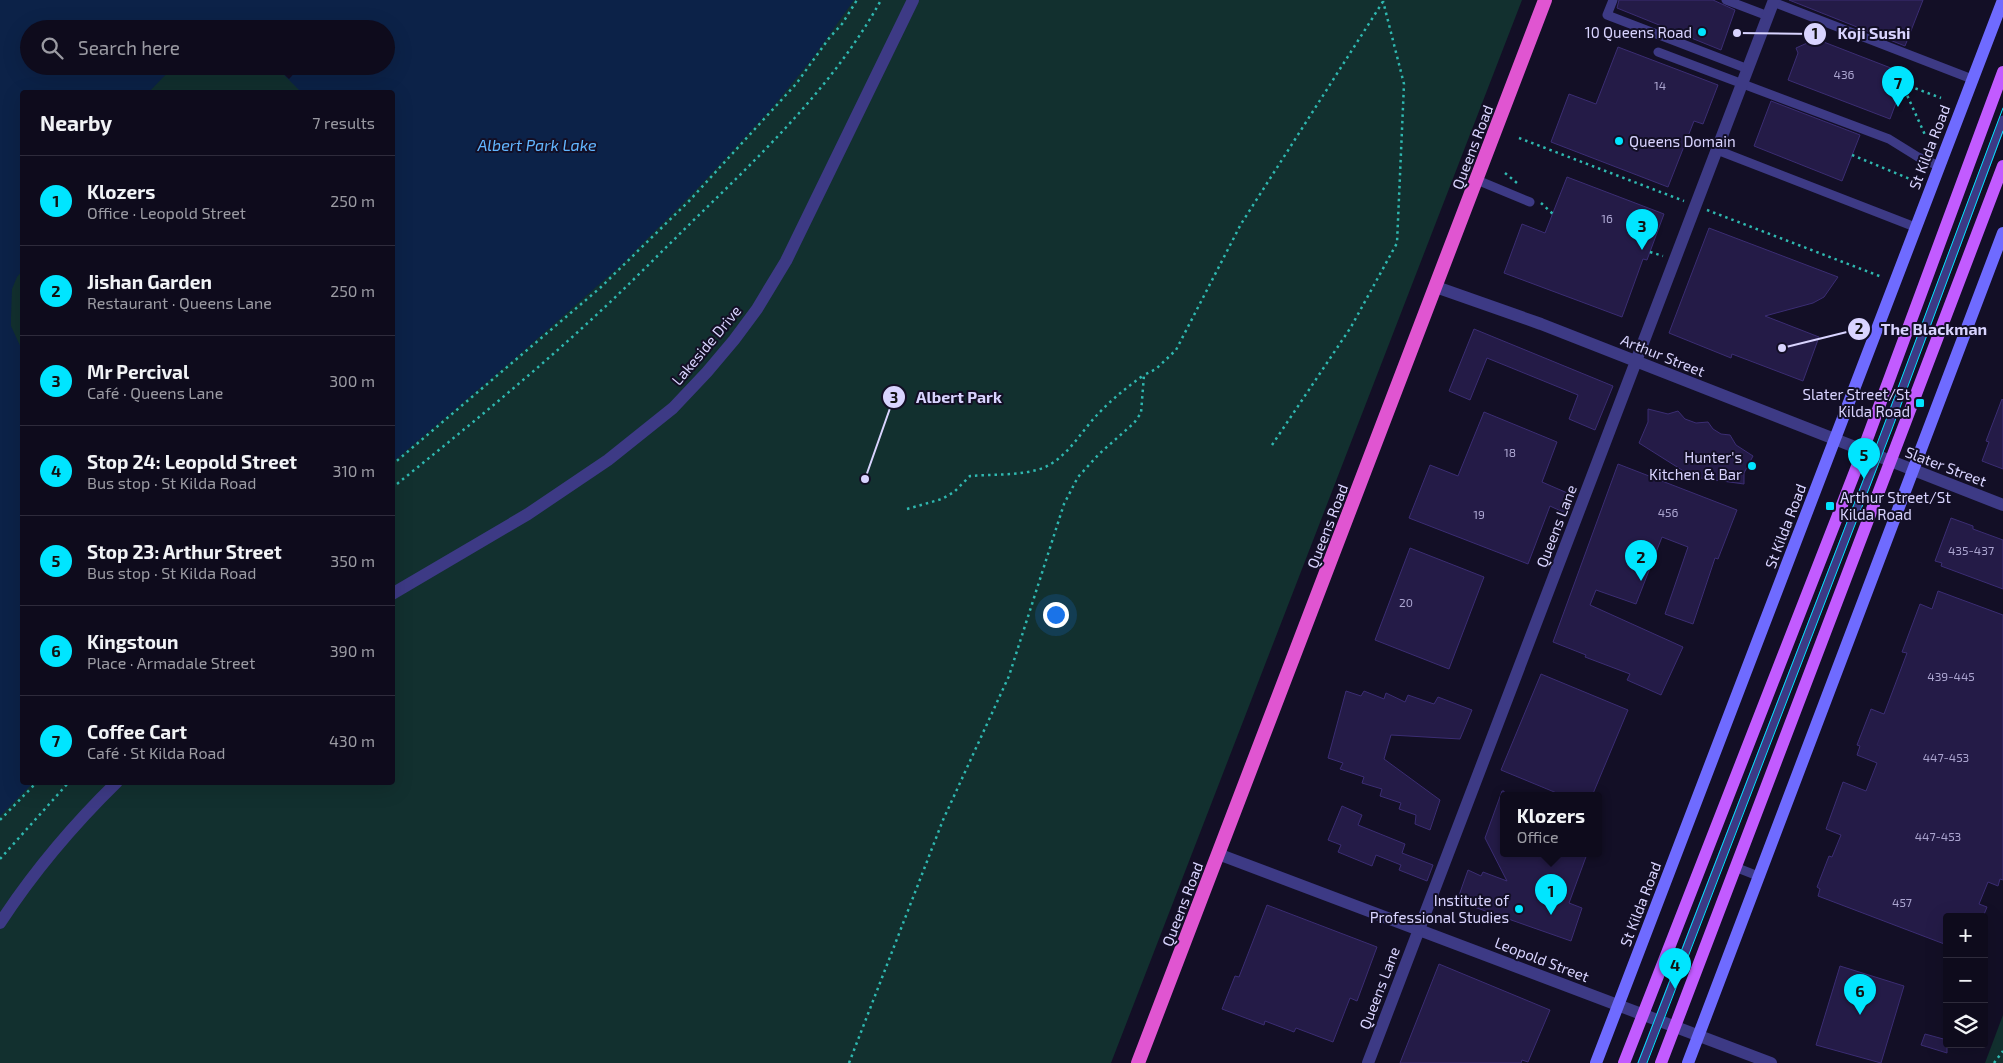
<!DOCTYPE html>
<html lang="en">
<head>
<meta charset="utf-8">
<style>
	body { margin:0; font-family:"Exo 2",sans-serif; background:#1c1929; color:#f1f3f6 }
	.controls { position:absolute; right:15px; bottom:15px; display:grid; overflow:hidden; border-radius:5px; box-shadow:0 5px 20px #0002 }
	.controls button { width:45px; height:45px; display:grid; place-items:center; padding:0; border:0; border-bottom:1px solid #2e2b3b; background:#0e0b1c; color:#f1f3f6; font:25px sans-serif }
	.you { position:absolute; left:1055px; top:614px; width:18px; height:18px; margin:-12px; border:4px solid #fff; border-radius:50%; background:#1a73e8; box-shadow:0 0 0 8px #1a73e833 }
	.badge { display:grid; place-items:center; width:32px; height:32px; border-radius:50%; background:#00e5ff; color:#111; font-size:16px; font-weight:700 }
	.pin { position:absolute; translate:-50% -41px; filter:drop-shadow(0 1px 2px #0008) }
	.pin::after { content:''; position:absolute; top:26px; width:18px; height:15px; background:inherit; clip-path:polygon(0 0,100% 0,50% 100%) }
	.popup { position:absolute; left:1500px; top:792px; width:102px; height:65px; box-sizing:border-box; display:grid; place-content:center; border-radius:5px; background:#0e0b1c; filter:drop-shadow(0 1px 4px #0005); font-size:16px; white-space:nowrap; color:#9b9ba3 }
	.popup b { font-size:19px; color:#f1f3f6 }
	.popup::after { content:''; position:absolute; left:50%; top:100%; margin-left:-10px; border:10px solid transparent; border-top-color:#0e0b1c }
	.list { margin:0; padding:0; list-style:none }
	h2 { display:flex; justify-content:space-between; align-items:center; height:65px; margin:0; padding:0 20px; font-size:21px }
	h2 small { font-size:16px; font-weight:400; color:#9b9ba3 }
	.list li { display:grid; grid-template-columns:32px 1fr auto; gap:15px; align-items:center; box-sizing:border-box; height:90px; padding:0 20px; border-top:1px solid #2e2b3b }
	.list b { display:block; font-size:19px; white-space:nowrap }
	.list p { margin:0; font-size:16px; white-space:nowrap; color:#9b9ba3 }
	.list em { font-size:16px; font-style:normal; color:#9b9ba3 }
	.icon { flex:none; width:28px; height:28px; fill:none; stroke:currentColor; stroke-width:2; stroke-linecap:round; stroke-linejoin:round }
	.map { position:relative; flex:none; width:2003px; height:1063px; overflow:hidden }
	.search { position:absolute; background:#0e0b1c; box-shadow:0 5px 20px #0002; left:20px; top:20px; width:375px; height:55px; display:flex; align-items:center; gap:12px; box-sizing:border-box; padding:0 18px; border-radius:28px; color:#9b9ba3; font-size:19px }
	.panel { position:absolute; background:#0e0b1c; box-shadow:0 5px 20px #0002; left:20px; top:90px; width:375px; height:695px; border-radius:5px }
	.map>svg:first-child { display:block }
	.green { fill:#12302f; fill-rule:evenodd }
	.water { fill:#0c2248 }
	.pier { fill:#130f26 }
	.building { fill:#241b47; stroke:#3b2d73 }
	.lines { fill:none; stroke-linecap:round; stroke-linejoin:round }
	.path { stroke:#2fb8b0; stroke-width:2.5; stroke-dasharray:2.5 4; stroke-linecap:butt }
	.service { stroke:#3d3a85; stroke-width:9 }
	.minor { stroke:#3d3a85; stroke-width:12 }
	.tertiary { stroke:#3d3a85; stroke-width:12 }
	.secondary { stroke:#6f6bff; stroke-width:12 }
	.primary { stroke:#c25bff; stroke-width:12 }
	.trunk { stroke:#e055d1; stroke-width:14 }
	.tram { stroke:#00e5ff; stroke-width:1 }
	.poi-dot { fill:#00e5ff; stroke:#130f26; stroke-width:2 }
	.labels { text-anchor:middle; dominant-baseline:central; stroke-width:4; stroke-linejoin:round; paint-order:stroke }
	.number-label { font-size:12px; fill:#aca6d1 }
	.poi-label { font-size:15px; fill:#d9d4ff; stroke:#130f26; text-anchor:end }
	.street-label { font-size:15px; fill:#d9d4ff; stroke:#130f26 }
	.water-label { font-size:16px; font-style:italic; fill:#62b6ff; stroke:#130f26 }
	.leader { fill:none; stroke:#d9d4ff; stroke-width:2 }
	.callout-dot { fill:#d9d4ff; stroke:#130f26; stroke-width:2 }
	.mark-label { font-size:15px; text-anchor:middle; font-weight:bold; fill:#111 }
	.callout-label { font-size:16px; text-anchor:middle; font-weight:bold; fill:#d9d4ff; stroke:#130f26; stroke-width:4; stroke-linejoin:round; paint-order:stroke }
</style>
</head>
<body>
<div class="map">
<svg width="2003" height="1063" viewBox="0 0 2003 1063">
	<rect width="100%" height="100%" fill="#130f26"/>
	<path class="green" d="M0,0H1522L1111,1063H0ZM29,29H386V66H29ZM22,92H392V782H22Z
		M2003,1015V1063H1985Z"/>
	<path class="water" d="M0,0H854L812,59L771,109L697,189L621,265L513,360L393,462L392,92H301L275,66H386V29H29V66H174L149,92H22V271L17,277L12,289L11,317V326L22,350V782L33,783L0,816Z"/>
	<path class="pier" d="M275,66H298L299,68L289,79Z"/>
	<path class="building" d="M1619,0H1713L1735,10L1721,50L1617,8Z
		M1789,0H1923L1905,46Z
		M1816,39L1896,70L1905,90L1900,92L1890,119L1788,80L1798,53L1796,48Z
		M1618,47L1718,85L1703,124L1694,121L1668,187L1551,142L1569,94L1596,104Z
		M1771,101L1860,135L1842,181L1754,146Z
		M1567,177L1664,214L1647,260L1643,259L1622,317L1504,273L1522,224L1545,233Z
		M1709,228L1838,277L1824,297L1813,303L1765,316L1819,337L1803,381L1732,354L1731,358L1669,333Z
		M1474,329L1613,386L1595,430L1569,419L1578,395L1487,358L1470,400L1449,391Z
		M2002,399L2003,400V469L1982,461L1989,442L1986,441Z
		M1648,409L1668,414L1678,411L1685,419L1696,423L1708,422L1713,429L1721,434L1730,435L1736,445L1753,456L1744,473V484L1693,477L1639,443L1648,422Z
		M1484,412L1557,442L1542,482L1572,495L1565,513L1550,506L1528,564L1409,518L1430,465L1458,476Z
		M1618,464L1737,510L1718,559L1715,558L1693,624L1665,614L1688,547L1662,537L1636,604L1596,590L1590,605L1683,647L1661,695L1627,680L1630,674L1585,657L1586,655L1553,642Z
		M1951,518L1973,526V529L2003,540V589L1941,566L1942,563L1935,561Z
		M1410,548L1484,577L1449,669L1375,640Z
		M1938,591L2003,615V880L2000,879L1998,886L1988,882L1979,904L1987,907L1983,917H1947V945L1818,896L1820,889L1817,887L1829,856L1832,857L1841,835L1826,829L1843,782L1866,791L1877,763L1857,755L1860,746L1857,745L1871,709L1884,714L1907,653L1902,652L1920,604L1932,609Z
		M1541,674L1628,710L1592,796H1564L1501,770Z
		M1346,691L1361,696L1364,691L1384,699L1386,693L1405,702L1408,695L1434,704L1438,697L1472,710L1460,739L1391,735L1384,759L1440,800L1430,830L1415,824L1416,815L1399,809L1401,803L1380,796L1382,789L1362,783L1364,777L1340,769L1343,763L1328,758Z
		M1502,791H1504V854H1587L1569,903L1582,908L1571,941L1457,901L1468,870L1481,876L1483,872L1507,881L1485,838Z
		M1342,806L1362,815L1358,825L1405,844L1402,853L1433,865L1427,881L1399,870L1401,865L1376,855L1372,866L1338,852L1341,845L1328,840Z
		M1267,905L1377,947L1357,1001L1350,998L1333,1042L1296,1028L1294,1032L1265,1021L1264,1025L1222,1009L1235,976L1239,977Z
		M1439,964L1550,1010L1528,1062L1522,1060L1521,1063H1400Z
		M1840,966L1904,986L1881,1063L1816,1045Z
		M1925,1034L1947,1040V1053L1921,1045Z"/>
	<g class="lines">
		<path class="path" d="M1885,77L1941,98
			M1902,84L1926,137
			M1519,138L1684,201
			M1852,155L1910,179
			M1505,173L1517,183
			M1541,203L1553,214
			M1707,210L1882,277
			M1650,252L1663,256
			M1272,445L1351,327L1397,243L1404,84L1383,1
			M392,465L600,288L690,200L796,84L830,37L842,24L857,0
			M392,488C460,433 528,378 592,319C629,285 664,249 701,213C767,149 836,82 881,0
			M907,509L942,499L954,492L970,476C993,474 1021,476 1043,468C1067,458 1080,433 1097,415C1111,400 1127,387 1144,375
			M0,820L37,782
			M0,859L69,782
			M849,1063L943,820L1009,676L1064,504L1078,477L1099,454L1134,423L1141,413L1144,375L1156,369L1176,350L1241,224L1384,0
			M1994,1063L2003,1051"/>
		<path class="service" d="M1613,0L1607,15L1748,69
			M1726,0L1768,16
			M1773,2L1972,79
			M1658,52L1889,139L1918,157L1939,166
			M1717,150L1915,227
			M1477,180L1530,202
			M1735,867L1758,876
			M1642,1063L1877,456L2003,120"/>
		<path class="minor" d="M1436,287L1541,324L2003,505
			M1218,854L1771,1063
			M1368,1063L1774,0"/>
		<path class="tertiary" d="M392,594L528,514L608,460L673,408L707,372L734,340L757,309L786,261L913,0
			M0,923C34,871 73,825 117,782"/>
		<path class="secondary" d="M1596,1063L2003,0
			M1688,1063L2003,233"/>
		<path class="primary" d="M1624,1063L1856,469L2003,72
			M1661,1063L2003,166"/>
		<path class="trunk" d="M1138,1063L1545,0"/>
		<path class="tram" d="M1638,1063L1866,473L2003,108
			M1647,1063L1892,429L2003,131"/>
	</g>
	<g class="poi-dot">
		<circle cx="1702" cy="32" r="5"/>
		<circle cx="1619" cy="141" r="5"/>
		<rect x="1915" y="398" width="10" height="10" rx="2.5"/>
		<circle cx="1752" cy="466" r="5"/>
		<rect x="1825" y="501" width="10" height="10" rx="2.5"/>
		<circle cx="1519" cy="909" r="5"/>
	</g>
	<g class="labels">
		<g class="number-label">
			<text x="1844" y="74">436</text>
			<text x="1660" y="85">14</text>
			<text x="1607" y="218">16</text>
			<text x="1510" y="452">18</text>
			<text x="1668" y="512">456</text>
			<text x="1479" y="514">19</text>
			<text x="1971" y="550">435-437</text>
			<text x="1406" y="602">20</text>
			<text x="1951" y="676">439-445</text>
			<text x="1946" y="757">447-453</text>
			<text x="1938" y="836">447-453</text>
			<text x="1902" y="902">457</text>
		</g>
		<g class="poi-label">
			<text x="1692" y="32">10 Queens Road</text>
			<text x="1629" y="141" text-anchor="start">Queens Domain</text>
			<text x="1910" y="394">Slater Street/St<tspan x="1910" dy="17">Kilda Road</tspan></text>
			<text x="1742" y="457">Hunter's<tspan x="1742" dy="17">Kitchen &amp; Bar</tspan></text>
			<text x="1840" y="497" text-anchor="start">Arthur Street/St<tspan x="1840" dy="17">Kilda Road</tspan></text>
			<text x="1509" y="900">Institute of<tspan x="1509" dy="17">Professional Studies</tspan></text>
		</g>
		<g class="street-label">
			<text transform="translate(1472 147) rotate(-69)">Queens Road</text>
			<text transform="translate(1929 147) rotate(-69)">St Kilda Road</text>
			<text transform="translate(706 345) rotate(-50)">Lakeside Drive</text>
			<text transform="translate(1663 355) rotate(22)">Arthur Street</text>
			<text transform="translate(1946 466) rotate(21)">Slater Street</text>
			<text transform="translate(1327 526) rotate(-69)">Queens Road</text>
			<text transform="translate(1556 526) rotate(-69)">Queens Lane</text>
			<text transform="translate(1785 526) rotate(-69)">St Kilda Road</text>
			<text transform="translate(1182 904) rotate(-69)">Queens Road</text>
			<text transform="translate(1640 904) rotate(-69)">St Kilda Road</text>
			<text transform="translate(1542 959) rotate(21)">Leopold Street</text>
			<text transform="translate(1379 988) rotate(-69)">Queens Lane</text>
		</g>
		<g class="water-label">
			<text x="537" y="144">Albert Park Lake</text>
		</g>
	</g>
	<path class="leader" d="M1737 33L1815 34M1782 348L1859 329M865 479L894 397"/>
	<g class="callout-dot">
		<circle cx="1737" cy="33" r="5"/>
		<circle cx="1782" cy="348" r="5"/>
		<circle cx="865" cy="479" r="5"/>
		<circle cx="1815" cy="34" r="12"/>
		<circle cx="1859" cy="329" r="12"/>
		<circle cx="894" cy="397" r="12"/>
	</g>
	<g class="mark-label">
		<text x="1815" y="39">1</text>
		<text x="1859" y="334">2</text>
		<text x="894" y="403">3</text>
	</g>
	<g class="callout-label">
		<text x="1874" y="39">Koji Sushi</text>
		<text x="1934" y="335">The Blackman</text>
		<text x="959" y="403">Albert Park</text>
	</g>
</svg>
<div class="controls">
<button>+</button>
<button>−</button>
<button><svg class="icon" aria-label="layers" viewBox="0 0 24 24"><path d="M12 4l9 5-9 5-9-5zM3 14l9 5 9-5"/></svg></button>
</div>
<div class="you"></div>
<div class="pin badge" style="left:1551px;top:915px">1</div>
<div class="popup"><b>Klozers</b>Office</div>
<div class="pin badge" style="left:1641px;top:581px">2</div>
<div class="pin badge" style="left:1642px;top:250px">3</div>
<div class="pin badge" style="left:1675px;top:989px">4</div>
<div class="pin badge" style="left:1864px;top:479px">5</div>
<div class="pin badge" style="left:1860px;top:1015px">6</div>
<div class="pin badge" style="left:1898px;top:107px">7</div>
<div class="search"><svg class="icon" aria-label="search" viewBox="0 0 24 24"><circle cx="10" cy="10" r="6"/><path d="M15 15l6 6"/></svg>Search here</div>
<section class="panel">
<h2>Nearby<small>7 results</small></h2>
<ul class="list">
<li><span class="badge">1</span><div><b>Klozers</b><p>Office · Leopold Street</p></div><em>250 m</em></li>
<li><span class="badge">2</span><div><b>Jishan Garden</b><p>Restaurant · Queens Lane</p></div><em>250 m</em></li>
<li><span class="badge">3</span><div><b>Mr Percival</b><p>Café · Queens Lane</p></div><em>300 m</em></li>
<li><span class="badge">4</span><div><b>Stop 24: Leopold Street</b><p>Bus stop · St Kilda Road</p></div><em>310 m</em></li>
<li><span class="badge">5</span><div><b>Stop 23: Arthur Street</b><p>Bus stop · St Kilda Road</p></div><em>350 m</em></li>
<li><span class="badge">6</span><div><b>Kingstoun</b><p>Place · Armadale Street</p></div><em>390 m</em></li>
<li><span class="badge">7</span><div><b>Coffee Cart</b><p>Café · St Kilda Road</p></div><em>430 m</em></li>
</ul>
</section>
</div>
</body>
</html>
